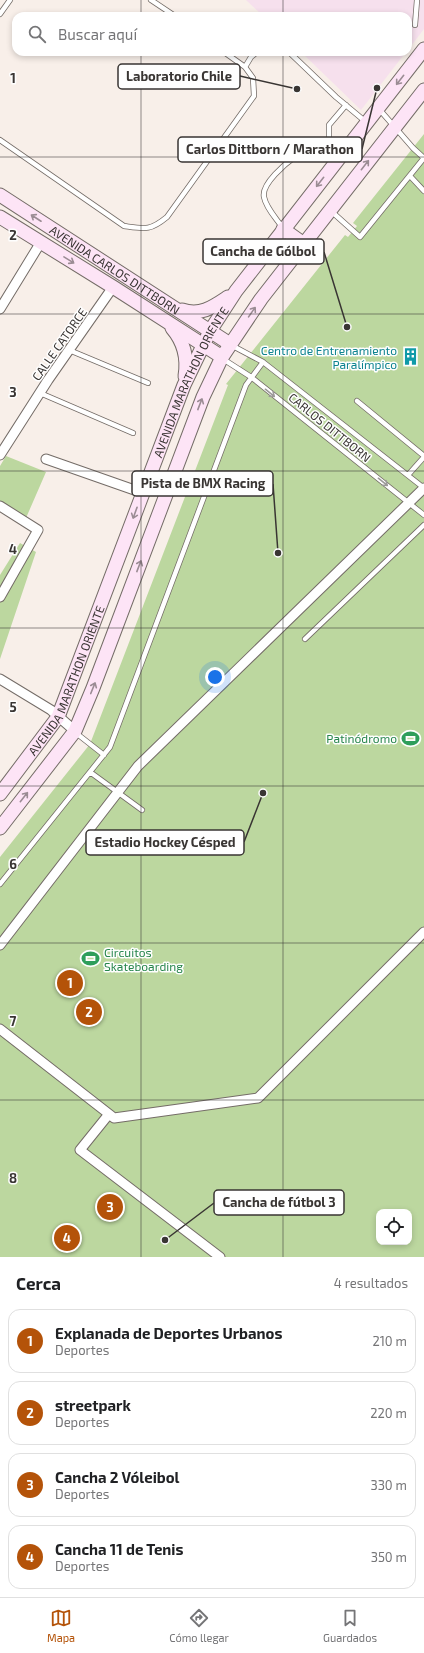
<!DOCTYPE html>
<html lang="es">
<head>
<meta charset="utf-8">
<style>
	body { margin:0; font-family:"Exo 2",sans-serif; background:#f6f6f6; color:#202124 }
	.controls { position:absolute; right:12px; bottom:12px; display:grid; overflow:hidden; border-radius:8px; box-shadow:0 2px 6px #0003 }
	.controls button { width:36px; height:36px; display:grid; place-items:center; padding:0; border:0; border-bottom:1px solid #e0e0e0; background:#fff; color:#202124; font:20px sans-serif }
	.you { position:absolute; left:215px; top:677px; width:14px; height:14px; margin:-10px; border:3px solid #fff; border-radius:50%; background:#1a73e8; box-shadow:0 0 0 6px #1a73e833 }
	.badge { display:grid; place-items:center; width:26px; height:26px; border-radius:50%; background:#b45309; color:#fff; font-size:13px; font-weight:700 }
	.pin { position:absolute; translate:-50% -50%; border:2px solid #fff; box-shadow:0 1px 4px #0006 }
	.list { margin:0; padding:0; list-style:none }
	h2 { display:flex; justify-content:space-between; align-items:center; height:52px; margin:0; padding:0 16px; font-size:17px }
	h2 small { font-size:13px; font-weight:400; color:#757577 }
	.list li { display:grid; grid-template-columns:26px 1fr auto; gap:12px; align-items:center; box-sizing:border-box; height:64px; margin:0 8px 8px; padding:0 8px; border:1px solid #e0e0e0; border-radius:12px }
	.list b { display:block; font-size:15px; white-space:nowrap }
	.list p { margin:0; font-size:13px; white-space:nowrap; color:#757577 }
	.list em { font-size:13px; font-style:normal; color:#757577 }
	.icon { flex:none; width:22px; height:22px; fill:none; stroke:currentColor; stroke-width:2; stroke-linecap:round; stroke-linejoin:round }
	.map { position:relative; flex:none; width:424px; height:1257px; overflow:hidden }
	.search { position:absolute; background:#fff; box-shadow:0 2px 6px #0003; left:12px; right:12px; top:12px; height:44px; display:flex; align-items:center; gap:10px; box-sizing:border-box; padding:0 14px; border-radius:12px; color:#757577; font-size:15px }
	.sheet { height:340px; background:#fff }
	nav { display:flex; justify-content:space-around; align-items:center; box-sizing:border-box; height:56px; border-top:1px solid #e0e0e0; background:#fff; font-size:11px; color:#757577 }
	nav a { display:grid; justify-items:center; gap:2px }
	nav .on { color:#b45309 }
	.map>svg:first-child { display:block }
	.medical { fill:#f6e0ed }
	.green { fill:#bcd79f; fill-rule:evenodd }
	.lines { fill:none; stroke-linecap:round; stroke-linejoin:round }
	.lane-casing { stroke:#746c67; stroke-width:6 }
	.street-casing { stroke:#746c67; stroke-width:11 }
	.secondary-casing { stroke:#746c67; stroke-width:15 }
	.lane { stroke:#fff; stroke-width:4.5 }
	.street { stroke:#fff; stroke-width:9 }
	.secondary { stroke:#fde4f6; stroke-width:13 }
	.oneway { stroke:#9b8c94 }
	.oneway2 { stroke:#9c9a99 }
	.grid { fill:none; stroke:#393533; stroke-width:1; stroke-opacity:0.55 }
	.labels { text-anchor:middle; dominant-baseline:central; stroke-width:3; stroke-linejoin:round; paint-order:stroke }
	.street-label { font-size:12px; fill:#393533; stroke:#fefefe }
	.culture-label { font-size:12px; fill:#0d838f; stroke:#fefefe; text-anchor:end }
	.leisure-label { font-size:12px; fill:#27864d; stroke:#fefefe; text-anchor:end }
	.grid-label { font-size:13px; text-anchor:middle; font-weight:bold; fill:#393533; stroke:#fefefe; stroke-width:3; stroke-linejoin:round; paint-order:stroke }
	.leader { fill:none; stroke:#393533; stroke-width:1.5 }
	.callout-dot { fill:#393533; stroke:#fefefe; stroke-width:1.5 }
	.callout { fill:#fefefe; stroke:#393533; stroke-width:1.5 }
	.callout-label { font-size:13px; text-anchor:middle; font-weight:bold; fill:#393533 }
</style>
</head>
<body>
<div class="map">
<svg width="424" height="1257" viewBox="0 0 424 1257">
	<rect width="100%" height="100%" fill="#f8efe9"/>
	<path class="medical" d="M246,0H424V29L408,50V16H263Z
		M301,52H406L361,110Z"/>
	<path class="green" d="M424,134V1257H0V857L90,744L228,385L226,384L345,235L348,237L357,226L353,223ZM379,1212H409V1242H379Z
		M6,456L46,472L26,518L0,501V466Z
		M20,543L36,552L0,659V575Z"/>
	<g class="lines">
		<defs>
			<path id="lane" d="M151,0L175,16
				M0,14L10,0
				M415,25L417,0
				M289,52L336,97L366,122
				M245,67L251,57L257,52
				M379,109L413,148L424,158
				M0,140L124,226C145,229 150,231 167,217L254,96L253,78L245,67L224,52
				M410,176L424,191
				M331,211L360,237L424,158
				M282,227C276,218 266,208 264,197C261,184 286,163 296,156C303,153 310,158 316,155C321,153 326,144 329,140V125L346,105
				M231,345L263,362L424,488
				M69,350L148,383
				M223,359L251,377L424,515
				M40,393L133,433
				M357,401L424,456
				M408,475L424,457
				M305,639L424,525
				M76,733L104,755
				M90,772L142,810
				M0,884L110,747L246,385L263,362"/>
			<path id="street" d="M0,309L41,242
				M0,455L48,380L113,287
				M46,459L143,493
				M0,506L38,530L0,597
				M0,679L51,710L75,731
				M0,945L138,766L424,488
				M0,1029L109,1114
				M220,1257L80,1150L109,1114L114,1118L258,1098L424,932"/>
			<g id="secondary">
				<path id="s1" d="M0,195L230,344"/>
				<path d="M0,217L113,287L222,357"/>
				<path d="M283,229L304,244"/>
				<path d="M182,310C201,316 213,307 228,297"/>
				<path d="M172,328C184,342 188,358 185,376"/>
				<path id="s2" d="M0,794L58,717L184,385L210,331L236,291L424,49"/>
				<path d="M0,828L75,731L93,688L203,397L222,357L261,299L424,90"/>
			</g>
		</defs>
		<use href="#lane" class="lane-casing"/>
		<use href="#street" class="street-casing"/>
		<use href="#secondary" class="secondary-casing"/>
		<use href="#lane" class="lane"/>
		<use href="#street" class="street"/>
		<use href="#secondary" class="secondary"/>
	</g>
	<defs><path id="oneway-shaft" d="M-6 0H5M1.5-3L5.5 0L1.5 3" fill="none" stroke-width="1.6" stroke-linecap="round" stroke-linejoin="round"/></defs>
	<g class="oneway">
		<use href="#oneway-shaft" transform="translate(400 80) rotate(128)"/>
		<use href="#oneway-shaft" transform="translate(365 165) rotate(-52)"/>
		<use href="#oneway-shaft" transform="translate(320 182) rotate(128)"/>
		<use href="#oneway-shaft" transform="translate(36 218) rotate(-147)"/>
		<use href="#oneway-shaft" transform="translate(69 260) rotate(32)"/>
		<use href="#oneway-shaft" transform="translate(252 312) rotate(-55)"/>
		<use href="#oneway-shaft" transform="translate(200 404) rotate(-69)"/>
		<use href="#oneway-shaft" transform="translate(135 513) rotate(110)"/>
		<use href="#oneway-shaft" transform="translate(139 566) rotate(-69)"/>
		<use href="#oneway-shaft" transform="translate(93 688) rotate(-68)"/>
		<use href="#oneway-shaft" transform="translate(24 797) rotate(-52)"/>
	</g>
	<g class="oneway2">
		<use href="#oneway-shaft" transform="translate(270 393) rotate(39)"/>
		<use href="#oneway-shaft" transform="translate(383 482) rotate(39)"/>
	</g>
	<path class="grid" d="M141,0V16M283,0V16M141,52V1257M283,52V1257M0,157H424M0,314H424M0,471H424M0,628H424M0,786H424M0,943H424M0,1100H424"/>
	<defs>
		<symbol id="building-bare" viewBox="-9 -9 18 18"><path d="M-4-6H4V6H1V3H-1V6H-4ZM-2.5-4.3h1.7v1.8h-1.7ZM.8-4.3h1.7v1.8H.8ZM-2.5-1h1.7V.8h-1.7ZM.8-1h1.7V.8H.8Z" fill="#0f9aa8" stroke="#fefefe" stroke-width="2.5" paint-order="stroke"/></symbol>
		<symbol id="stadium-bare" viewBox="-9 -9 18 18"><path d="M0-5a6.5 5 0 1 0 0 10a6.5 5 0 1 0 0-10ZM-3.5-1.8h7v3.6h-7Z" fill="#2e9e5b" stroke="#fefefe" stroke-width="2.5" paint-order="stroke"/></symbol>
	</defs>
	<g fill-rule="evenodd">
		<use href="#building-bare" x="398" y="344" width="25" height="25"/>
		<use href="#stadium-bare" x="398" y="726" width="25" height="25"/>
		<use href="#stadium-bare" x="78" y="946" width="25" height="25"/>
	</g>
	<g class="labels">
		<g class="street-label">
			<text stroke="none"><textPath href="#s1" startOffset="137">AVENIDA CARLOS DITTBORN</textPath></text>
			<text transform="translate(59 344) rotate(-55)">CALLE CATORCE</text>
			<text stroke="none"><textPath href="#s2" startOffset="457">AVENIDA MARATHON ORIENTE</textPath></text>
			<text transform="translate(330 427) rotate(39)">CARLOS DITTBORN</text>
			<text stroke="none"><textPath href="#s2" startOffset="133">AVENIDA MARATHON ORIENTE</textPath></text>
		</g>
		<g class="culture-label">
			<text x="397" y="350">Centro de Entrenamiento<tspan x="397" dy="14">Paralímpico</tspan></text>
		</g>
		<g class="leisure-label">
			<text x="397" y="738">Patinódromo</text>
			<text x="104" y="952" text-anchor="start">Circuitos<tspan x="104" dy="14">Skateboarding</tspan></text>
		</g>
	</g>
	<g class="grid-label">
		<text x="13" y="83">1</text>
		<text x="13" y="240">2</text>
		<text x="13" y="397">3</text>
		<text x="13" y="554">4</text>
		<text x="13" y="712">5</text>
		<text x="13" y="869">6</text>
		<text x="13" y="1026">7</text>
		<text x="13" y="1183">8</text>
	</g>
	<path class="leader" d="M297 89L240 76M377 88L362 149M347 327L324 252M278 553L273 484M263 793L244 842M165 1240L214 1203"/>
	<g class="callout-dot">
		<circle cx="297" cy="89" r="4"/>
		<circle cx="377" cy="88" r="4"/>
		<circle cx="347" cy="327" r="4"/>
		<circle cx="278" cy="553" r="4"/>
		<circle cx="263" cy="793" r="4"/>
		<circle cx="165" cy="1240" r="4"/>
	</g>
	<g class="callout">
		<rect x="118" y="64" width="122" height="25" rx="4"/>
		<rect x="178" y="137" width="184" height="25" rx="4"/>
		<rect x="203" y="239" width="121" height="25" rx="4"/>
		<rect x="132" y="471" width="141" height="25" rx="4"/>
		<rect x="86" y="830" width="158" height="25" rx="4"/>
		<rect x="214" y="1190" width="130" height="25" rx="4"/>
	</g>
	<g class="callout-label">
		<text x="179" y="81">Laboratorio Chile</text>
		<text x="270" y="154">Carlos Dittborn / Marathon</text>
		<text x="263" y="256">Cancha de Gólbol</text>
		<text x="203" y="488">Pista de BMX Racing</text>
		<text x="165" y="847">Estadio Hockey Césped</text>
		<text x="279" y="1207">Cancha de fútbol 3</text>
	</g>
</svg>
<div class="controls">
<button><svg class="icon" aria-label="locate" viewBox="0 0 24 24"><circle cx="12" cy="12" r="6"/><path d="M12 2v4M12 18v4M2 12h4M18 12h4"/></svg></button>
</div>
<div class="you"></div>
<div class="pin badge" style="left:70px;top:983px">1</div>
<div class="pin badge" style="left:89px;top:1012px">2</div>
<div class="pin badge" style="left:110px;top:1207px">3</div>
<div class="pin badge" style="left:67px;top:1238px">4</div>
<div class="search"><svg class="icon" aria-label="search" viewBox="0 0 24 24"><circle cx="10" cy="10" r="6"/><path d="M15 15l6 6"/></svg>Buscar aquí</div>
</div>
<section class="sheet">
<h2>Cerca<small>4 resultados</small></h2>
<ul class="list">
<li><span class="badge">1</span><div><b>Explanada de Deportes Urbanos</b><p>Deportes</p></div><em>210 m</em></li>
<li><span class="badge">2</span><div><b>streetpark</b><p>Deportes</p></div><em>220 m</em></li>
<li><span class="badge">3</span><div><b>Cancha 2 Vóleibol</b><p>Deportes</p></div><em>330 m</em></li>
<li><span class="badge">4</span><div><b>Cancha 11 de Tenis</b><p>Deportes</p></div><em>350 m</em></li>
</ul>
</section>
<nav>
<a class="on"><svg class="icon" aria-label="map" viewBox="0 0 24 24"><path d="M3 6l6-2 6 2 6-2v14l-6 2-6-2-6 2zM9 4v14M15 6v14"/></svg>Mapa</a>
<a><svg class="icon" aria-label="directions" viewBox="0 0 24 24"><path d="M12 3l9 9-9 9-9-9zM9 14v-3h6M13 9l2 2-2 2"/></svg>Cómo llegar</a>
<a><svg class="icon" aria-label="saved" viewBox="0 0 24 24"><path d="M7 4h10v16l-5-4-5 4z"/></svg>Guardados</a>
</nav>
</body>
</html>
